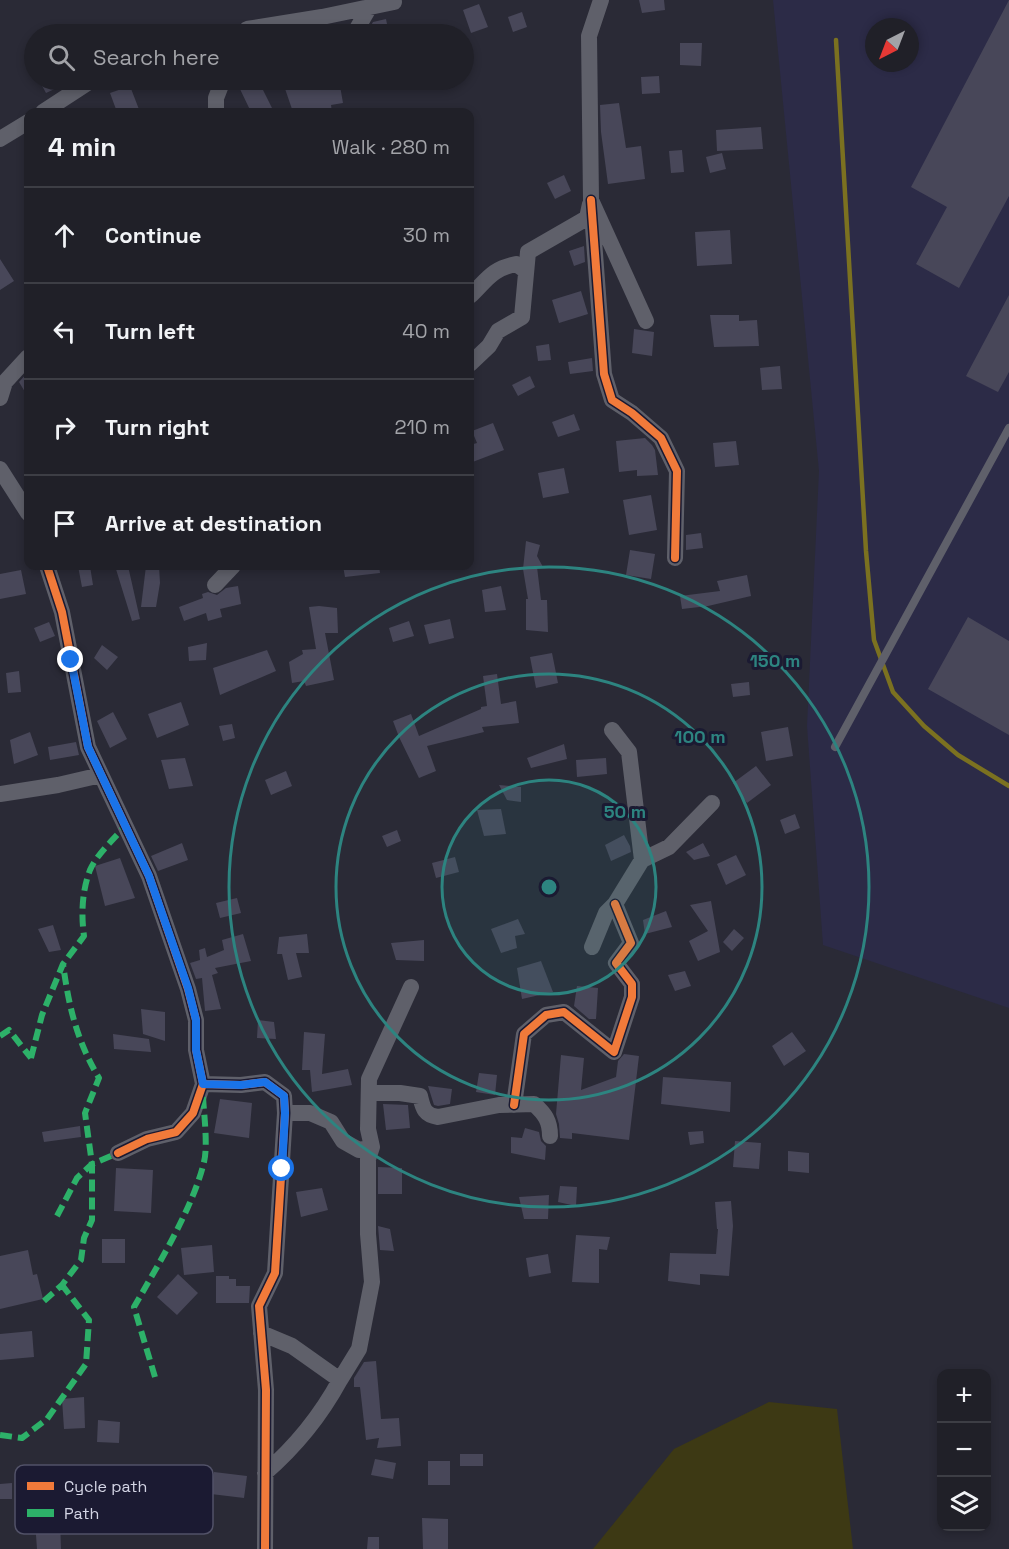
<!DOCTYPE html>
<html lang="en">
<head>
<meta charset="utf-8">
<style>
	body { margin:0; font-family:"Space Grotesk",sans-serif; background:#2d2d34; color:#f1f3f6 }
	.controls { position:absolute; right:18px; bottom:18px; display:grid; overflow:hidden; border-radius:12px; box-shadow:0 3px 9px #0003 }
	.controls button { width:54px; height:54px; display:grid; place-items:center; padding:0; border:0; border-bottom:2px solid #3d3e45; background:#202028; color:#f1f3f6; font:30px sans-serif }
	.compass { position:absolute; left:865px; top:18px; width:54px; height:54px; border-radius:50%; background:#202028; box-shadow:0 3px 9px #0003; rotate:222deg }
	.stop { position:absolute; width:18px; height:18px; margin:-14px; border:4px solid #1a73e8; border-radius:50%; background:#fff }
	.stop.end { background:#1a73e8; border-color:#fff; box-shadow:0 2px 6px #0008 }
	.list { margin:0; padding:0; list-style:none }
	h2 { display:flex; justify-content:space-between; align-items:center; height:78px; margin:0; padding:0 24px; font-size:26px }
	h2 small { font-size:20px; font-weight:400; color:#a2a3a8 }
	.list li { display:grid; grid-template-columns:39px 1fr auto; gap:18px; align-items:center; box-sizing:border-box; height:96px; padding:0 24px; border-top:2px solid #3d3e45 }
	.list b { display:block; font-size:22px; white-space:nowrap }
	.list em { font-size:20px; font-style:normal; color:#a2a3a8 }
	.icon { flex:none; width:33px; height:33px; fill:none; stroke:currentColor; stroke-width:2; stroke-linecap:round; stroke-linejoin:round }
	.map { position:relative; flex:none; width:1009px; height:1549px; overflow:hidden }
	.search { position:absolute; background:#202028; box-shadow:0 3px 9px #0003; left:24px; top:24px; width:450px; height:66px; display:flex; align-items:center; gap:15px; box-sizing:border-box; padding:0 21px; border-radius:33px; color:#a2a3a8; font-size:22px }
	.panel { position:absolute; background:#202028; box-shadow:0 3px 9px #0003; left:24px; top:108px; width:450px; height:462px; border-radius:12px }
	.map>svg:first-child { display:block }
	.built { fill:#2c2b47; fill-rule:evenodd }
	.green { fill:#3d3914 }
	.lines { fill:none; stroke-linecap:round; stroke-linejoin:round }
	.stream { stroke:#7b7120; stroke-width:4.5 }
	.building { fill:#484759 }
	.lane { stroke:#5f606a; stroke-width:8 }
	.street { stroke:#5f606a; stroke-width:16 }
	.quiet { stroke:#2db169; stroke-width:6; stroke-dasharray:12 6; stroke-linecap:butt }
	.cycleway-casing { stroke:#1b1a32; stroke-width:11 }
	.cycleway { stroke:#f17a3a; stroke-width:8 }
	.route { stroke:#1a73e8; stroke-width:8 }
	.ring { fill:none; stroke:#2d8480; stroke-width:3 }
	.key { fill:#1b1a32; stroke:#525268; stroke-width:1.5 }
	.key-label { font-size:16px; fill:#d4d5e5 }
	.centre { fill:#2d8480; stroke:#1b1a32; stroke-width:3 }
	.ring-label { font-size:18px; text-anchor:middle; font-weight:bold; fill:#2d8480; stroke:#1b1a32; stroke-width:6; stroke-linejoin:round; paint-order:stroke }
</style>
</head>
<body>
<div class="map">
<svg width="1009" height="1549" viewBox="0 0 1009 1549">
	<rect width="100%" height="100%" fill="#2a2a36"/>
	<path class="built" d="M773,0H1009V1008L823,945L807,726L819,471ZM874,27H910V63H874Z"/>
	<path class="green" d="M769,1402L837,1409L853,1549H593L674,1449Z"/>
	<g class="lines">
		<path class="stream" d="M836,40L866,551L874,640L893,692L924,726L958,755L1009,786"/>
	</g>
	<path class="building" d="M639,0H664L665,10L642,13Z
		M1009,0V196L959,288L916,264L947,207L911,187Z
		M479,4L488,27L471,33L463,10Z
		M522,12L527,27L513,32L508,17Z
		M386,19L389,34H366L373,22Z
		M680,43H702L701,66L680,65Z
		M659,76L660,93L642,94L641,77Z
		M39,80H74L46,93Z
		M254,80H258L274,112H251L239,87Z
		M282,80H304L306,85L339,80L343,103L331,105L332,112H293Z
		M130,86L140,112H117L110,93Z
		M619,103L626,148L641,146L645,179L608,184L601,132L600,105Z
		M761,127L763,149L717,151L716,130Z
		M682,150L684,172L671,173L669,151Z
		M722,153L726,169L710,173L706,157Z
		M564,175L571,191L555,199L547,183Z
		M730,230L732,264L697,266L695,232Z
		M584,246L585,262L574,266L569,251Z
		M0,259L14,281L0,290Z
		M581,291L588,314L559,323L552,300Z
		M1009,295V372L998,392L966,376Z
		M710,315H739V321L757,320L759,346L714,347Z
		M634,329L654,332L652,356L632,353Z
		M549,344L551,360L538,361L536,346Z
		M592,358L593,371L570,374L568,362Z
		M780,366L782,389L762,390L760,368Z
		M28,372V397L19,382Z
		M530,376L535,387L518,396L512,385Z
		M574,414L580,430L558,437L552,422Z
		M493,423L504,450L470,463V445L477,443L472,431Z
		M645,438L652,445L655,450L658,475L637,476V470L619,472L616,441Z
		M736,441L739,465L715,467L713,443Z
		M564,468L569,493L543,498L538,473Z
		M651,495L657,530L629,535L623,500Z
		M701,533L703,548L686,550V535Z
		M526,541L540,545L537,556L543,567H537L541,600H547L548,632L526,630V599H528L523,569Z
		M630,550L655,554L651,579L626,575Z
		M78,566H90L93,585L82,587Z
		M115,566H128L140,619L132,621Z
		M146,566H159L160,583L156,607H141Z
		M343,566H379L380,573L345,577Z
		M21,570L26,594L0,599V574Z
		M747,575L751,596L708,606L682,609L680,596L720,591L717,581Z
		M238,586L241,604L220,609L222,617L208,621L206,613L184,621L179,607L203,598L202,594L208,592L217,595L226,588Z
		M501,586L506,610L485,612L482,590Z
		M319,606L337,608L338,633H325L334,680L306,686L304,681L292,683L289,662L303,654L302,650L316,649L309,607Z
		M968,617L1009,641V735L928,689Z
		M450,619L454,638L429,644L424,625Z
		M409,621L414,636L393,642L389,628Z
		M49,622L55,636L40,642L34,628Z
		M207,643L206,660L189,661L188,647Z
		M102,645L118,657L107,670L94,658Z
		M267,650L276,671L220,695L213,668Z
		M552,653L558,683L536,688L530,657Z
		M19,671L21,692L8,693L6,673Z
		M497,674L501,704L516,701L519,723L482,727L484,732L427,746L436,771L419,778L399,737L393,721L411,714L419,736L481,709V707L487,706L483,676Z
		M749,682L750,695L733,697L731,684Z
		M181,702L189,725L157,738L148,714Z
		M113,712L127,739L110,748L97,721Z
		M232,724L235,738L223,741L219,726Z
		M788,727L793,756L766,761L761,732Z
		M30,732L38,755L14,764L10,740Z
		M76,742L79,755L50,760L48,747Z
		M564,744L567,759L531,768L527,758Z
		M185,758L193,786L169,789L161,760Z
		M606,758L607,774L577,777L576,760Z
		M756,766L771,785L747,803L733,783Z
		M286,771L292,786L271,795L265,780Z
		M499,785L521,787V802L507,800Z
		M501,809L506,834L484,836L477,810Z
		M795,814L800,828L785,834L780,820Z
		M397,830L401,841L387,847L382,836Z
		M624,835L630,846L631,852L611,861L605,845Z
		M182,843L188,860L158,871L151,856Z
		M703,843L710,856L694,860L686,852Z
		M736,855L746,875L726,885L717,864Z
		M455,857L459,872L436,878L432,863Z
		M120,858L135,898L105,906L95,866Z
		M237,898L241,913L220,918L216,903Z
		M711,901L720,952L698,961L689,941L708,931L690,905Z
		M666,911L672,927L645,934L643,920Z
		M518,919L525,934L515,936L517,948L501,953L491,929Z
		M53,925L61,950L49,952L38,929Z
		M734,929L744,938L732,951L723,942Z
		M243,934L251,961L215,968L218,973L212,975L221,1009L205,1011L202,978L196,979L190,963L200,960L199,950L205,948L207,957L224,950L222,940Z
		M307,934L309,953H296L302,977L288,980L282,954H277L279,937Z
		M424,940V961L396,960L391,943Z
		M541,961L553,992L522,999L517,968Z
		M685,971L691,986L675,991L668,975Z
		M577,986L598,988L596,1019H589L574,1006Z
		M141,1009L165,1012V1041L143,1034Z
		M258,1020L274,1022L276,1039L257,1038Z
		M304,1032L325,1034L322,1074L348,1069L352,1085L312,1092L310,1070H302Z
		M792,1032L806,1051L784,1066L772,1046Z
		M113,1034L149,1039L151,1052L114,1049Z
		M624,1054L639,1056L629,1140L572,1133V1139L560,1138L559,1124L556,1114L561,1055L584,1058L581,1090L616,1077L618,1061Z
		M479,1073L497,1075L495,1095L476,1092Z
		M663,1077L731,1082L730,1112L661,1104Z
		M428,1086L452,1089L450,1104L438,1106L434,1105Z
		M220,1099L252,1103L249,1138L214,1133Z
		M383,1104L408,1105L410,1128L386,1130Z
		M80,1126L81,1137L44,1142L42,1132Z
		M525,1128L539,1132L541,1141L546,1146L545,1160L511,1153V1137L522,1138Z
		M703,1131L704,1143L690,1145L688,1132Z
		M735,1141L761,1143L759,1169L733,1167Z
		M788,1151L809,1153V1173L788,1171Z
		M378,1167L402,1168V1194H378Z
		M116,1168L153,1170L151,1213L114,1211Z
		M560,1186L577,1187L576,1206L558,1202Z
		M322,1188L328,1210L301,1217L296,1192Z
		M549,1195L548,1219H524L519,1197Z
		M731,1201L733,1226L729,1276L700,1274V1285L668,1281L670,1253L716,1254L718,1229H717L715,1202Z
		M378,1226L390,1229L394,1251L380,1250Z
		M576,1235L610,1237L607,1250L599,1249V1283L572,1282Z
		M102,1239H125V1263H102Z
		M212,1245L214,1272L184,1275L181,1248Z
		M28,1250L33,1275L37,1274L43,1299L0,1309V1256Z
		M548,1254L551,1273L529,1277L526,1258Z
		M178,1274L198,1293L177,1315L157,1297Z
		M216,1276H229V1279H236V1286H250L249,1303H216Z
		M32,1331L34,1357L0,1360V1334Z
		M376,1361L381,1419L399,1418L401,1446L377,1448L379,1438L366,1440L360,1387H354V1378L364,1362Z
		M84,1397L85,1428L64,1429L62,1399Z
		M98,1420L120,1422L119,1443L97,1442Z
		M460,1454H483V1466H460Z
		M375,1459L396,1463L393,1479L371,1475Z
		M428,1461H450V1485H428Z
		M214,1472L247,1476L244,1498L211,1494Z
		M12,1483V1499H0V1484Z
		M422,1518L448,1519V1549H423Z
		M60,1520L61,1549H37L35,1521Z
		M368,1537H379V1549H367Z"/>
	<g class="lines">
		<path class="lane" d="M835,747L1009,428"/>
		<path class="street" d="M601,0L589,36L591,200L646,321
			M248,34L247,29L322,17L394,2
			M354,34L373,1
			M43,112L92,80
			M216,112V98L223,80
			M0,139L28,122
			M591,200L604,374L612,400L632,413L661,438L677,471L675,558
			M470,296C487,280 491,269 516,264L526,271
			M470,364L489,346L498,331L522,317L528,252L587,218L590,204
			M0,398L5,382L28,357
			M0,469L28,513
			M47,566L62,612L88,747L149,876L188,989L196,1020V1050L203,1084L193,1113L176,1132L147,1139L118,1153
			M215,585L233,566
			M612,730L629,752L642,860
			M0,794L58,785L101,775
			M592,947L606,913L615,904L642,860L669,847L712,803
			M203,1084L241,1085L265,1082L284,1096L285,1113L275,1273L259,1306L266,1390L265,1549
			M369,1093H400L420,1096C423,1108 424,1115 438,1117L499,1105L534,1104C545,1114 550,1121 550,1136
			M514,1105L524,1034L546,1015L564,1012L614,1052L632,997V984L616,963L631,943L615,904
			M285,1113H310L331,1122L343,1141L359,1150L372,1147L368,1129L369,1079L411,987
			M261,1333L292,1346L340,1380C321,1415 295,1447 265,1473
			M340,1380L359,1349L372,1282L368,1234V1159L372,1147"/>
		<path class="quiet" d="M0,1036L9,1030L31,1058
			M31,1058L42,1015L63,964L84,936C81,914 82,891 90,870C97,854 114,839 126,825
			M57,1216L77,1178L92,1164L118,1153
			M44,1301L62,1285L81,1260L84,1238L92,1220V1164L85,1113L99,1078C77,1041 69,1008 63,964
			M155,1377L134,1307C158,1265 193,1208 204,1162C208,1146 204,1114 203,1097
			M0,1435L22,1438L47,1419L86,1364L89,1320L62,1285"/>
		<defs>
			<path id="cycleway" d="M591,200L604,374L612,400L632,413L661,438L677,471L675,558
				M47,566L62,612L88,747L149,876L188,989L196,1020V1050L203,1084L193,1113L176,1132L147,1139L118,1153
				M203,1084L241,1085L265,1082L284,1096L285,1113L275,1273L259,1306L266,1390L265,1549
				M514,1105L524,1034L546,1015L564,1012L614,1052L632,997V984L616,963L631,943L615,904"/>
		</defs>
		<use href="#cycleway" class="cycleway-casing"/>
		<use href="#cycleway" class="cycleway"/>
	</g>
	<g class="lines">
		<path class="route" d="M71,660L88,747L149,876L188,988L196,1020V1050L203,1084L241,1085L265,1082L284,1096L285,1113L282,1169"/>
	</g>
	<circle cx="549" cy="887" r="107" fill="#2d8480" fill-opacity=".12"/>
	<g class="ring">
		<circle cx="549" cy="887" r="107"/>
		<circle cx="549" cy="887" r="213"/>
		<circle cx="549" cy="887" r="320"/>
	</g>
	<rect x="15" y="1465" width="198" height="69" rx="9" class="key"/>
	<rect x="27" y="1482" width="27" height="8" fill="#f17a3a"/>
	<rect x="27" y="1509" width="27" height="8" fill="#2db169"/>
	<g class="key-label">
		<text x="64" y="1492">Cycle path</text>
		<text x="64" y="1519">Path</text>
	</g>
	<circle cx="549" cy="887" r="9" class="centre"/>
	<g class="ring-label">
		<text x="775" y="667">150 m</text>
		<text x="700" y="743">100 m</text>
		<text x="625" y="818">50 m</text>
	</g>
</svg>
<div class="controls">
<button>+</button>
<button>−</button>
<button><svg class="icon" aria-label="layers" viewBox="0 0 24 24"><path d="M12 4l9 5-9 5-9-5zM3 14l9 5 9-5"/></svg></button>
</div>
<svg class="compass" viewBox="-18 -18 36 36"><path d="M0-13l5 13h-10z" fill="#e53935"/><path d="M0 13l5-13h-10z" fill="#a2a3a8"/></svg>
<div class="stop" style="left:282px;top:1169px"></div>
<div class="stop end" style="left:71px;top:660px"></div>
<div class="search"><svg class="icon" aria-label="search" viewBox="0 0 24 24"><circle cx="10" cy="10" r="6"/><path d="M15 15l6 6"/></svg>Search here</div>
<section class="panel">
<h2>4 min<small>Walk · 280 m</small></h2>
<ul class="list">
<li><svg class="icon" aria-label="ahead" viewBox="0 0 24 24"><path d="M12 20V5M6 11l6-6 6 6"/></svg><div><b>Continue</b></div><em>30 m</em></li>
<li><svg class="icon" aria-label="left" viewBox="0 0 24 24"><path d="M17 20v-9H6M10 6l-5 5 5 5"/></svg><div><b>Turn left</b></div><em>40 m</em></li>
<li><svg class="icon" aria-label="right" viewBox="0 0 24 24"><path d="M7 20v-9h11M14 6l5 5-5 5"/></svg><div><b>Turn right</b></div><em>210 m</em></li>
<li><svg class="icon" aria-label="arrive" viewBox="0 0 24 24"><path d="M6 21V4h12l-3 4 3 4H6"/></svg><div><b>Arrive at destination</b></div></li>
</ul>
</section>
</div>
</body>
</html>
